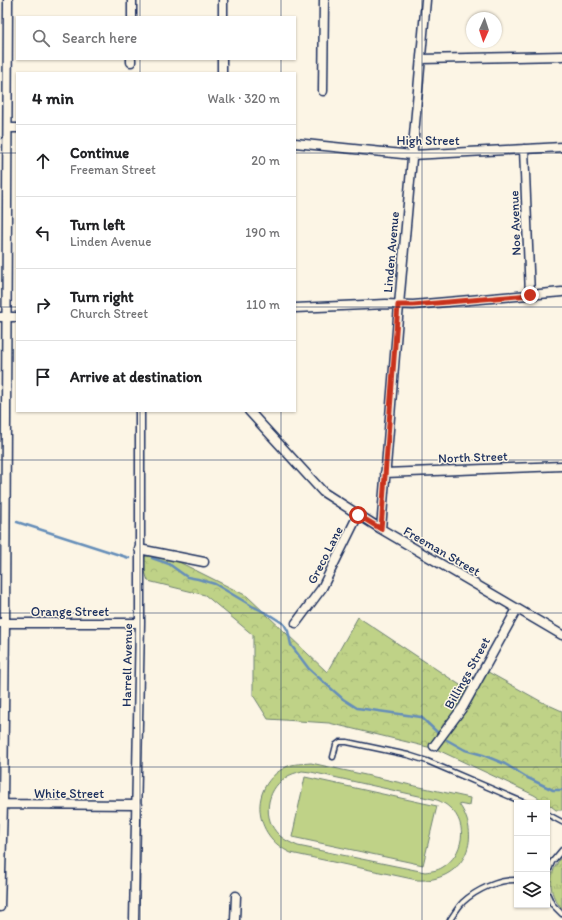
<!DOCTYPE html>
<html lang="en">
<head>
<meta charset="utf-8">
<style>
	body { margin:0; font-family:Itim,sans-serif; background:#f6f6f6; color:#202124 }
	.controls { position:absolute; right:12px; bottom:12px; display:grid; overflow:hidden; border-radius:0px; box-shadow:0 1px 3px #0004 }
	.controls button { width:36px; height:36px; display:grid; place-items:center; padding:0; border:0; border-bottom:1px solid #e0e0e0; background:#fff; color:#202124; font:20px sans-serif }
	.compass { position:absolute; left:466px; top:12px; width:36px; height:36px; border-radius:50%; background:#fff; box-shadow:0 1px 3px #0004; rotate:183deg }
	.stop { position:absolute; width:12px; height:12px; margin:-9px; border:3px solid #c8321e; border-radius:50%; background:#fff }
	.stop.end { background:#c8321e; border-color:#fff; box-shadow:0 1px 4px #0008 }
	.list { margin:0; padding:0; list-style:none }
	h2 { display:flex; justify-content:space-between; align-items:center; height:52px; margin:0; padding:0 16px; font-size:17px }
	h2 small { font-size:13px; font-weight:400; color:#757577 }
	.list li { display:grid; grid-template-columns:26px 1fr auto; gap:12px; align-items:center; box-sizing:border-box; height:72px; padding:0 16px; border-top:1px solid #e0e0e0 }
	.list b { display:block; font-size:15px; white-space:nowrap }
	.list p { margin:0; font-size:13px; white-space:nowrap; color:#757577 }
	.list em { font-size:13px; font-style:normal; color:#757577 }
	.icon { flex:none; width:22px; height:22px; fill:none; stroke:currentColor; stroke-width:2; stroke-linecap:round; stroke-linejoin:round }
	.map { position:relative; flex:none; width:562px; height:920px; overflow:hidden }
	.search { position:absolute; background:#fff; box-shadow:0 1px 3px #0004; left:16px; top:16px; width:280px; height:44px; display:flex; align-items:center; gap:10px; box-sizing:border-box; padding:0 14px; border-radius:0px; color:#757577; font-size:15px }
	.panel { position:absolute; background:#fff; box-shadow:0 1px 3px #0004; left:16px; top:72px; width:280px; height:340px; border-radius:0px }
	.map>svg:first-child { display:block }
	.grass { fill:url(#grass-tufts); stroke:#6d8072 }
	.forest { fill:url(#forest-crowns); stroke:#6d8072 }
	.pitch { fill:#bfd287; stroke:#6d8072; fill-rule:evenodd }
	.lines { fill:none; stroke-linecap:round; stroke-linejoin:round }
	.stream { stroke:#658eb9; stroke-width:2.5 }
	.lane-casing { stroke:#1b2f5e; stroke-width:7 }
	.street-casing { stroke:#1b2f5e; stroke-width:11 }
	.lane { stroke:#fcf5e5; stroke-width:4 }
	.street { stroke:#fcf5e5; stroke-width:8 }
	.route { stroke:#c8321e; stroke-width:5 }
	.grid { fill:none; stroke:#1b2f5e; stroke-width:1; stroke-opacity:0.55 }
	.labels { text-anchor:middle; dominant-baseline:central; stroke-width:3; stroke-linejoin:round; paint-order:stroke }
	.street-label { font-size:13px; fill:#1b2f5e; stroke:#fcf5e5 }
</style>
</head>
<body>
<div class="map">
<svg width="562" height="920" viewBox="0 0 562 920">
	<defs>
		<pattern id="grass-tufts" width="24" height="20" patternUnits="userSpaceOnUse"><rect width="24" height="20" fill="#bfd287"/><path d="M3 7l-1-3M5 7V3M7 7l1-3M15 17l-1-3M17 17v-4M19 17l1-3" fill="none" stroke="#a4b577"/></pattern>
		<pattern id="forest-crowns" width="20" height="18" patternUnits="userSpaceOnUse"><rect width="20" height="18" fill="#bfd287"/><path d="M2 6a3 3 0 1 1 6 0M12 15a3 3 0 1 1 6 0" fill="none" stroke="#a4b577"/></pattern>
	</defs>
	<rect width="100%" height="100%" fill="#fcf5e5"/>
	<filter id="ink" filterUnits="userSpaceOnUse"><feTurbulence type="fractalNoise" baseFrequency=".025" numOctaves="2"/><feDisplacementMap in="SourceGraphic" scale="8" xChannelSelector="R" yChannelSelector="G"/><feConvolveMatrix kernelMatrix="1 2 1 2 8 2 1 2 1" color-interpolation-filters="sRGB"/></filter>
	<g filter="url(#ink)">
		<path class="grass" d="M562,856V908C546,893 549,872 562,856Z"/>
		<path class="forest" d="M140,556H167L247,596L327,672L358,617L466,689L481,668L542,702L562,711V810H556L547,803L534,795L436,749L329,723L268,719L253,695V635L205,595L148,581Z"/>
		<path class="pitch" d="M311,763L470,798L469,806L459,804C484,840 462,883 417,880L291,853C253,836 248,786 286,767C294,763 303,764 311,763ZM302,771L311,772L437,800C442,802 446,804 450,808C469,824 463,855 443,867C437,871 431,871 425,872L298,846C291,843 284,840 279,835C262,819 266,790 285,778C290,774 296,773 302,771Z
			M305,777L437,806L423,865L292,837Z"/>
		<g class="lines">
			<path class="stream" d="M17,522L129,558
				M152,558L169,564L187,577L198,579L215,584L252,606L270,615L284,624L288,631L291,645L309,669L343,699L357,708L421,717L437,732
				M447,740L465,750L483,755L505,764L528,778L553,790H562"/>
			<defs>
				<path id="lane" d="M333,757L336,745L340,742H347L408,755L427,761L525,803
					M547,814L562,822
					M547,875L552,862L562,850
					M547,893L552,904L562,914
					M450,920C454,914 458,907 463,902C476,890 499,879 517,880"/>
				<path id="street" d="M132,17V0
					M223,17V0
					M421,59L562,56
					M131,62V59
					M222,73V59
					M323,91L324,0
					M8,128H17
					M295,143L412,155L562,147
					M524,149L530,295
					M295,308L386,304L413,305L562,292
					M0,317H17
					M249,411L323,492L381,529L562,635
					M385,473L562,466
					M381,529L399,305L426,0
					M139,549L204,562
					M0,623H140
					M296,623L322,588L358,515
					M434,746L463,707L517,609
					M0,804L137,805
					M0,907L3,804L5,623L8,0
					M134,920L140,623V411
					M235,920L236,896"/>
			</defs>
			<use href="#lane" class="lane-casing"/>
			<use href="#street" class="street-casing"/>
			<use href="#lane" class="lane"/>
			<use href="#street" class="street"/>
		</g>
	</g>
	<g class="lines" filter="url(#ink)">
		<path class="route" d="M358,515L381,529L398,305H413L530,295"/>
	</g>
	<path class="grid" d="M140,0V17M281,0V17M422,0V920M140,59V73M281,59V73M0,153H17M295,153H562M0,307H17M295,307H562M140,411V920M281,411V920M0,460H562M0,613H562M0,767H562"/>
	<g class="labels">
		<g class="street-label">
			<text x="428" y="140">High Street</text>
			<text transform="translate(515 223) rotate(-92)">Noe Avenue</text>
			<text transform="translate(391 252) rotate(-85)">Linden Avenue</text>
			<text transform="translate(473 457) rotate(-2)">North Street</text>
			<text transform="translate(442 551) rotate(30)">Freeman Street</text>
			<text transform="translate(325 555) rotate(-63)">Greco Lane</text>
			<text x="70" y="611">Orange Street</text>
			<text transform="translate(127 665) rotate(-89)">Harrell Avenue</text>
			<text transform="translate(467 673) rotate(-61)">Billings Street</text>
			<text x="69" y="793">White Street</text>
		</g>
	</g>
</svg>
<div class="controls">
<button>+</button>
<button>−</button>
<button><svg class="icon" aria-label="layers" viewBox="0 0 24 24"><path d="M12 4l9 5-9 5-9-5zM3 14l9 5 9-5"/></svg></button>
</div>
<svg class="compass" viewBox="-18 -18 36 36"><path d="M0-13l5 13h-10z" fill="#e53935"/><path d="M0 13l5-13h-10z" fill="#757577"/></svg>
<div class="stop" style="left:358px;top:515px"></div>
<div class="stop end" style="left:530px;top:295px"></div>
<div class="search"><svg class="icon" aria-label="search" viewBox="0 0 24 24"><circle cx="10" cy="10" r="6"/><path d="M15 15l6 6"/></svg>Search here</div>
<section class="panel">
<h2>4 min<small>Walk · 320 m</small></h2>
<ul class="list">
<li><svg class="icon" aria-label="ahead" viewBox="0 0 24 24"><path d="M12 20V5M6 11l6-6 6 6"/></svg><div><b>Continue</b><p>Freeman Street</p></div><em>20 m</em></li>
<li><svg class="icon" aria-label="left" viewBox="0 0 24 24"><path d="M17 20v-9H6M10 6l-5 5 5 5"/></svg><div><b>Turn left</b><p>Linden Avenue</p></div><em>190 m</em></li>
<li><svg class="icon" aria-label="right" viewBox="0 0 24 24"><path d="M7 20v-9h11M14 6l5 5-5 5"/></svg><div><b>Turn right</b><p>Church Street</p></div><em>110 m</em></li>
<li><svg class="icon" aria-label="arrive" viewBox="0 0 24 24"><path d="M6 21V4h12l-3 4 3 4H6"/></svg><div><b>Arrive at destination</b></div></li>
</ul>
</section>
</div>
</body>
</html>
